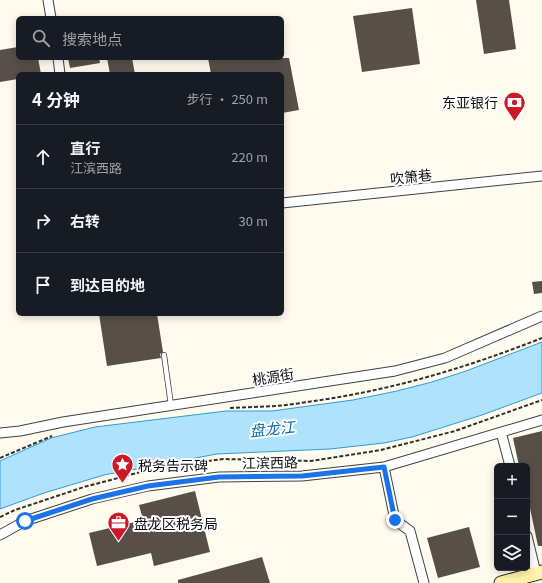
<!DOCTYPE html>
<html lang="zh">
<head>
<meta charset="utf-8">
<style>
	body { margin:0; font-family:Georgia,"Noto Sans SC",serif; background:#242831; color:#f1f3f6 }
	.controls { position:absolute; right:12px; bottom:12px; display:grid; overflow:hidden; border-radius:6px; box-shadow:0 2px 10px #0003 }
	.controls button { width:36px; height:36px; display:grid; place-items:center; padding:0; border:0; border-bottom:1px solid #363941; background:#171b24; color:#f1f3f6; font:20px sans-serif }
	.stop { position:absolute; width:12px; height:12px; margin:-9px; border:3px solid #1a73e8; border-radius:50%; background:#fff }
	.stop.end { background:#1a73e8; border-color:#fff; box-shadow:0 1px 4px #0008 }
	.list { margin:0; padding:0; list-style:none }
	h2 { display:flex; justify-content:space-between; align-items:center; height:52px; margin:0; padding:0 16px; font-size:17px }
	h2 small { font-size:13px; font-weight:400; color:#9ea1a6 }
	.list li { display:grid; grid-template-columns:26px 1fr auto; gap:12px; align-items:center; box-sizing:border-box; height:64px; padding:0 16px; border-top:1px solid #363941 }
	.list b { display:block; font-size:15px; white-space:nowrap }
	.list p { margin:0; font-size:13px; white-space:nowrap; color:#9ea1a6 }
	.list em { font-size:13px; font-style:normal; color:#9ea1a6 }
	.icon { flex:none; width:22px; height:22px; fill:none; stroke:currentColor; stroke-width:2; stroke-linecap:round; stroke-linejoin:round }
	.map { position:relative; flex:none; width:542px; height:583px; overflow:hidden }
	.search { position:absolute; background:#171b24; box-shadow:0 2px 10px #0003; left:16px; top:16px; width:268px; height:44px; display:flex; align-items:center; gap:10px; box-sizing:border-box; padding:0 14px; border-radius:6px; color:#9ea1a6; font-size:15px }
	.panel { position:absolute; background:#171b24; box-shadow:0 2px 10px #0003; left:16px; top:72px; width:268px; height:244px; border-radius:6px }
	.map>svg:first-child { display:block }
	.water { fill:#afe2fb; stroke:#2f9cd9 }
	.building { fill:#584f49 }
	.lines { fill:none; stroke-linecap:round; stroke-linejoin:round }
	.lane-casing { stroke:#414141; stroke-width:6 }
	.street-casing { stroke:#414141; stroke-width:11 }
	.secondary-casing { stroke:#303030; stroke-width:15 }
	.path { stroke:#303030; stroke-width:2; stroke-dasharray:4 2; stroke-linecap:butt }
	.lane { stroke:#fff; stroke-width:4.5 }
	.street { stroke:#fff; stroke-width:9 }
	.secondary { stroke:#fff2aa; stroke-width:13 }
	.route { stroke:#1a73e8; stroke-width:5 }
	.labels { text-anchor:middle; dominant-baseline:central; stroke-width:4; stroke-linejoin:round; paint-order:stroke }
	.poi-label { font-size:14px; fill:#0e0e0e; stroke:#fff; text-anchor:start }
	.street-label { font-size:14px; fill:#0e0e0e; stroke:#fff }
	.water-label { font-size:15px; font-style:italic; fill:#0c6cac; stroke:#fff }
</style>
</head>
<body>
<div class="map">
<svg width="542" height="583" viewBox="0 0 542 583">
	<rect width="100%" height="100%" fill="#fffbef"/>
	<path class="water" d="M542,342V393L482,415L412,437L384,443L330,449L217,454L104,475L44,493L0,509V461L51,438L95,427L226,411H272L353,400L397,391L432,382L466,371Z"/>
	<path class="building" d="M476,0H509L516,49L484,54Z
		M412,8L420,64L362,72L353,16Z
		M18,47V58H38L41,74H18V79L0,82V50Z
		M68,58H99L100,63L70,68Z
		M107,58H132L135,74H110Z
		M208,58H289L299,110L282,113V74H211Z
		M542,281V293L534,294L532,282Z
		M99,314H157L163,352L160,354L161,358L107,366Z
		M542,431V546H538L527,494V466H519L513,438Z
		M195,491L210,552L154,566L151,553L97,566L89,533L143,520L139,505Z
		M469,527L480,567L438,578L427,538Z
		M262,557L270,583H178V580Z"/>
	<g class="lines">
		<defs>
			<path id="lane" d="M164,355L171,405"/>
			<path id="street" d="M48,0L51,18
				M58,58L60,74
				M282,203L542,176
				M501,432L510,466
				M0,433L20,431L63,422L395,371L445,358L542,316
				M384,467L395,520L410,531L424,583
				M0,535L25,521L92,499L148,486L219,477L302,476L384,467L542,420
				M527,536L536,573"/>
			<path id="secondary" d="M501,583L542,572"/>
		</defs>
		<use href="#lane" class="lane-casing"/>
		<use href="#street" class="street-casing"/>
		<use href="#secondary" class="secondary-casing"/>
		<path class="path" d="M230,408C245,407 260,407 275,406C290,405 306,402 321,400C399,388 468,367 542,338
			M0,458L52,436
			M0,517L15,510L84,487L156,468L223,459L311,461L381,450L455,431L542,400"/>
		<use href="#lane" class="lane"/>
		<use href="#street" class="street"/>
		<use href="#secondary" class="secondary"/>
	</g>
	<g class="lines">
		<path class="route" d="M25,521L92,499L148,486L219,477L302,476L384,467L395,520"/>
	</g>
	<defs>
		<symbol id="bank-pin" viewBox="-11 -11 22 30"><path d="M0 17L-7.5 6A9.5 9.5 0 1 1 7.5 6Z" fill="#cb1928" stroke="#fff"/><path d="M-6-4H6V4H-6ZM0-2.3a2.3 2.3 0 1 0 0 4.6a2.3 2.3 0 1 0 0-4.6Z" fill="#fff"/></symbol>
		<symbol id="sight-pin" viewBox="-11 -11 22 30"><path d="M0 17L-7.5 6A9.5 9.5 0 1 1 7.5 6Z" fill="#cb1928" stroke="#fff"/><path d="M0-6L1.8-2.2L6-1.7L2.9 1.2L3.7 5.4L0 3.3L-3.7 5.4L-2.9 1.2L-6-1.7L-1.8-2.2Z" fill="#fff"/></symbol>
		<symbol id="office-pin" viewBox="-11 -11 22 30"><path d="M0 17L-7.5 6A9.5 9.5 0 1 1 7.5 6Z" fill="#cb1928" stroke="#fff"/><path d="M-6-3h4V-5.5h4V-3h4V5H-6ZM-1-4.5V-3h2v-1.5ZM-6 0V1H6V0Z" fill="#fff"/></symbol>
	</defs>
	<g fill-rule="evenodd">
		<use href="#bank-pin" x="502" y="90" width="25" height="34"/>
		<use href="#sight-pin" x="110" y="452" width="25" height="34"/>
		<use href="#office-pin" x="106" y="510" width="25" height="34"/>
	</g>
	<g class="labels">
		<g class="poi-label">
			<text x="498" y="102" text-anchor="end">东亚银行</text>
			<text x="138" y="465">税务告示碑</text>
			<text x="134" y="523">盘龙区税务局</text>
		</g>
		<g class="street-label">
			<text transform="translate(411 176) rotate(-6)">吹箫巷</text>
			<text transform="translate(273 376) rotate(-9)">桃源街</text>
			<text transform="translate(270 462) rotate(-1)">江滨西路</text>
		</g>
		<g class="water-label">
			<text transform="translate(272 428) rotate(-6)">盘龙江</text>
		</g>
	</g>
</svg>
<div class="controls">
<button>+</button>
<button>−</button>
<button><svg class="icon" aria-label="layers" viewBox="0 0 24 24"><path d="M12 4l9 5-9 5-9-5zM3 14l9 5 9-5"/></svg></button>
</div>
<div class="stop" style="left:25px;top:521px"></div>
<div class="stop end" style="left:395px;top:520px"></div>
<div class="search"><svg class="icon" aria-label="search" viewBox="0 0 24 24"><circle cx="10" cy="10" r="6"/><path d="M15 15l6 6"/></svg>搜索地点</div>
<section class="panel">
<h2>4 分钟<small>步行 · 250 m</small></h2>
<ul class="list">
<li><svg class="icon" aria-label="ahead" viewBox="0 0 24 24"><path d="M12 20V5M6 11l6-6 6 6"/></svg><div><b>直行</b><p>江滨西路</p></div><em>220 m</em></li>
<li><svg class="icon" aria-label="right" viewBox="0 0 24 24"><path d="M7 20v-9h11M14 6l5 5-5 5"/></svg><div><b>右转</b></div><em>30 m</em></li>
<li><svg class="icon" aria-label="arrive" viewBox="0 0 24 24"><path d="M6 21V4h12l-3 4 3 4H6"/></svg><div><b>到达目的地</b></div></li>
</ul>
</section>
</div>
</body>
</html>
